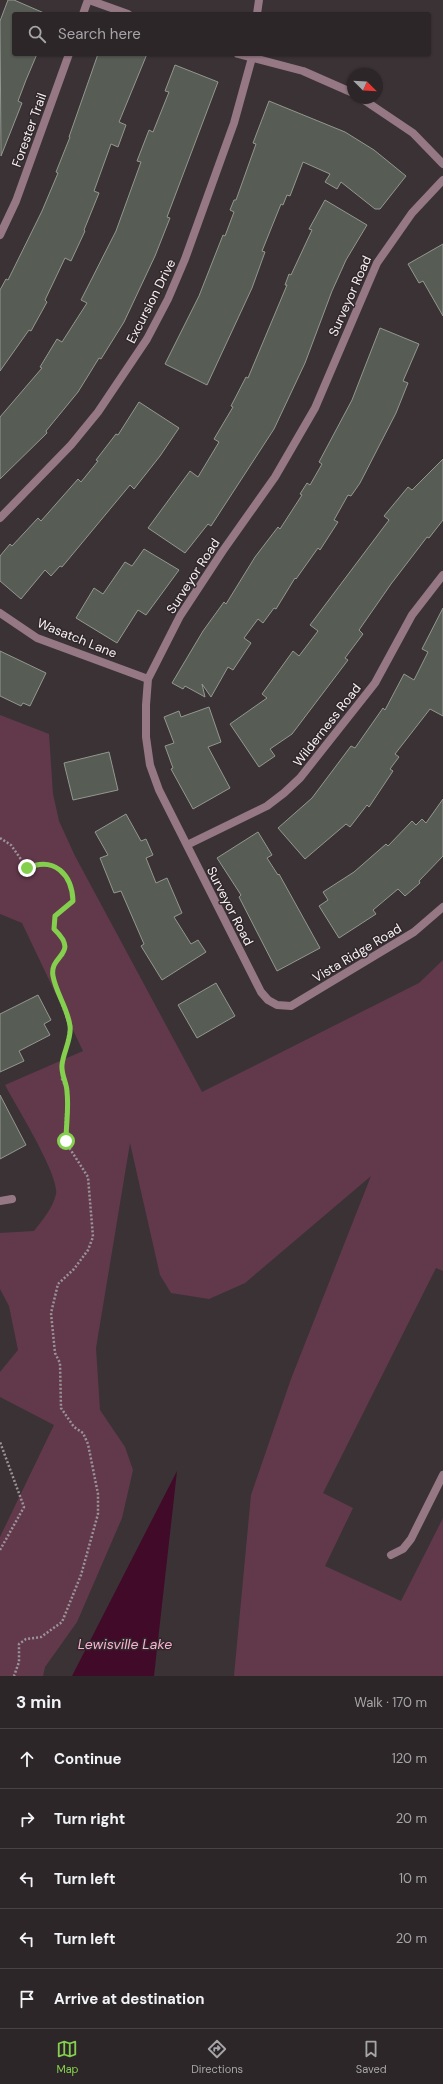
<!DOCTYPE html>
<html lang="en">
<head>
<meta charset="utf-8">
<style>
	body { margin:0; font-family:"DM Sans",sans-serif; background:#383234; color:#f1f3f6 }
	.compass { position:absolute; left:347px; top:68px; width:36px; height:36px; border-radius:50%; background:#2c2628; box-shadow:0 1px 3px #0004; rotate:114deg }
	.stop { position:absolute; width:12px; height:12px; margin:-9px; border:3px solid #84cf4d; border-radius:50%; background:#fff }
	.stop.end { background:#84cf4d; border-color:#fff; box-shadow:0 1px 4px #0008 }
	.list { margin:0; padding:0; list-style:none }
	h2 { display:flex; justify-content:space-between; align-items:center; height:52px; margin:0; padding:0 16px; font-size:17px }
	h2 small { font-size:13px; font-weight:400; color:#a6a5a8 }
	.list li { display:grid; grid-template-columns:26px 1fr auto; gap:12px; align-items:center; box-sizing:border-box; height:60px; padding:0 16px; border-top:1px solid #484345 }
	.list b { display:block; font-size:15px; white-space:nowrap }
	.list em { font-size:13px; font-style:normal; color:#a6a5a8 }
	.icon { flex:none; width:22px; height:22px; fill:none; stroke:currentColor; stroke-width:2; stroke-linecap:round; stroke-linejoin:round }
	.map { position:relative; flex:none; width:443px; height:1676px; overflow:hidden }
	.search { position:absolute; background:#2c2628; box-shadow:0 1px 3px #0004; left:12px; right:12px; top:12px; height:44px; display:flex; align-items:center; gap:10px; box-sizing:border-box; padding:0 14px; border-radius:4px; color:#a6a5a8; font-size:15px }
	.sheet { height:352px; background:#2c2628 }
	nav { display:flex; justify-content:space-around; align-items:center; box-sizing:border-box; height:56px; border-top:1px solid #484345; background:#2c2628; font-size:11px; color:#a6a5a8 }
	nav a { display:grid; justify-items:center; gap:2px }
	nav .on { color:#84cf4d }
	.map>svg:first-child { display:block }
	.green { fill:#62394b }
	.water { fill:#400a28 }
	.building { fill:#575c54; stroke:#92988f }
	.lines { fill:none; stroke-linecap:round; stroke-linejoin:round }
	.path { stroke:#9b9497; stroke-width:2.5; stroke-dasharray:2 2; stroke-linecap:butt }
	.minor { stroke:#957884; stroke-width:8 }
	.tertiary { stroke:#957884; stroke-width:8 }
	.route { stroke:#84cf4d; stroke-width:5 }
	.labels { text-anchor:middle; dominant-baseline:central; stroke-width:3; stroke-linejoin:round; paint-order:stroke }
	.street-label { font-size:13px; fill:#f7f1f4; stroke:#31282c }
	.water-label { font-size:14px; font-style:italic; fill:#fbb1d1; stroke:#31282c }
</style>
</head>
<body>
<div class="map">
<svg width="443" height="1676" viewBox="0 0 443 1676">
	<rect width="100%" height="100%" fill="#3b3236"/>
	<path class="green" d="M0,715L49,734L53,794L59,821L75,856L202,1092L419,983L443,960V1271L436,1268L323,1493L353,1508L325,1566L401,1601L443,1518V1676H234L251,1495L291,1379L371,1176L245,1283L209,1299L171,1293L160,1275L130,1143L96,1348L100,1410L125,1447L133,1470L122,1518L77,1622L45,1667L43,1676H0V1537L54,1425L0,1397V1372L18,1350L9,1306L0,1289V1233L34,1231C43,1219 53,1208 56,1194C60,1176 15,1104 5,1085L83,1051L22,923L0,914Z"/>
	<path class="water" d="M177,1471L154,1676H72Z"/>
	<path class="building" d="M8,0H14L44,13L14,14V54H37L26,80L18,101L22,103L1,156L0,21Z
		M98,54H147L119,122L126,125L118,147L111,144L94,191L99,193L84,230L85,231L71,261L65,258L45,300L47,302L31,331L29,330L0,371V290L6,279L8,280L42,211L58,173L56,172L70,137H69Z
		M175,65L218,82L167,217L170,218L155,256L124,322L101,359L99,358L78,392L46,431L47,433L0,479V417L42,368L40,367L57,339L62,342L87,303L81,300L116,231L141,162L137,161L149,130L153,132L169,92L165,91Z
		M269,101L345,132L374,150L406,176L380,209H375L341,182L337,189L325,182L330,174L303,162L290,196L287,195L283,205L281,204L262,251L265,252L252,288L207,385L165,364L199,296L223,235L225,236L234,212L230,210L234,200H236L256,144L253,143Z
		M325,200L367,225L346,260L332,291L305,363L274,429L211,526L208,524L185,553L148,528L190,471L198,477L219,442L214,439L233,407L231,406L246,377L248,378L287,285H285L289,274L291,275L312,230L309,229Z
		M443,244V316L423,281L419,283L408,264Z
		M380,328L419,344L403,381L408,383L396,413L360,483L351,496L348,495L334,520L338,522L320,550L318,548L296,579L295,578L276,609L274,608L263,623L258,619L244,638L251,643L233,670L228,667L211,697L202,684L205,697L185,686L183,689L172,683L203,631L224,602L226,604L255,557L278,527L280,529L302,495L300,494L307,483L310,485L322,464L319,462L352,400Z
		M139,402L179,428L160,456L134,489L130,485L62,567L60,566L51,576L45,570L21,599L0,581V556L10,544L12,546L38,518L41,521L78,479L81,482L98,461L96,460L116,434L118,435Z
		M443,459V520L429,538L427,537L391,584L359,630L363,634L345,658L348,660L292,734L270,749L275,756L259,767L230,724L267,698L262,694L293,651L299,656L318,631L310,625L389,520L384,516L408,487L412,490Z
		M144,549L179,570L146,615L138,610L117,643L76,618L94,588L103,594L125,562L132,566Z
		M443,608V716L430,709L395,754L399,757L390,769L393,771L369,807L367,805L350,827L346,824L305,859L278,828L312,798L351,746L355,748L383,708L385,710L404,674L414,680L428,652L422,649Z
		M0,651L46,673L30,706L23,703L21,706L0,696Z
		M209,707L221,742L208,747L230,788L193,809L171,769L173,768L165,746L174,743L164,717L179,711L181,717Z
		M109,752L118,790L73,800L64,763Z
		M443,799V856L419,881L420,883L405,896L398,889L373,910L376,914L339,938L319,906L328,900L323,892L354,872L386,844L388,846L412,821L416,825L422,819L426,823Z
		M126,814L141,841L146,839L153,855L146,858L156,883L167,878L182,913L174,917L191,944L198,940L206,952L162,980L141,946L144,944L121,891L114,893L100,858L108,855L95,832Z
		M258,832L272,855L267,858L278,875L279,874L320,948L277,971L239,897L241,895L217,858Z
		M216,983L235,1016L197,1038L178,1005Z
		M38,995L51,1020L44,1024L50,1035L19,1051L24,1061L0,1072V1014Z
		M0,1095L26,1145L0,1159Z"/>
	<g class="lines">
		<path class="path" d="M0,838L11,845L27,868C55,856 71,875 73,901L55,916L54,929L64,939L65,949L63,955L56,961L52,975L70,1027L62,1065V1079L67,1090L65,1141L88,1177L93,1237L88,1250L74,1269L58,1284L51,1313L55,1353L60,1363L61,1408L74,1427L83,1433L88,1444L98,1494V1514L81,1575L62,1622L41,1637L26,1639L19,1644V1662L14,1676
			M0,1550L24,1507L0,1442"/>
		<path class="minor" d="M83,14L88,0
			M257,14L259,0
			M443,180L412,213L377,263L315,408L275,477L222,552L180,616L148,679L146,705V737L150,765L159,790L261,992L268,1000L277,1005L291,1006L414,932L443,907
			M0,235L16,201L69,54
			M0,518L71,445L98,412L147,339L168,299L185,259L234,123L253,54
			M0,613L37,638L148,679
			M187,845L267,806L284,793L300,778L375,683L412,615L443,575
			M0,1201L12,1199
			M391,1555L403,1549L411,1539L443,1475"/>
		<path class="tertiary" d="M89,0L128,14
			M238,54L303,71L353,93
			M361,98L413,133L443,164"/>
	</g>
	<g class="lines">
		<path class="route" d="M27,868C55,856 72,875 73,901L55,916L54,929C81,955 49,954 53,976C56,993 68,1009 70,1026C72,1038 63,1053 62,1065C61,1075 67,1083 67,1092C69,1108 66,1125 66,1141"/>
	</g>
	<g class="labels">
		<g class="street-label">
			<text transform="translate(29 130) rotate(-70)">Forester Trail</text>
			<text transform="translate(350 296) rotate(-66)">Surveyor Road</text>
			<text transform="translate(151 301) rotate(-63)">Excursion Drive</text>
			<text transform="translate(193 576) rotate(-57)">Surveyor Road</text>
			<text transform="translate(77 638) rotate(22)">Wasatch Lane</text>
			<text transform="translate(327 725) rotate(-52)">Wilderness Road</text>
			<text transform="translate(230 906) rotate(63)">Surveyor Road</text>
			<text transform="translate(357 953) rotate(-31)">Vista Ridge Road</text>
		</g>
		<g class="water-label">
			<text x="125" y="1644">Lewisville Lake</text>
		</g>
	</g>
</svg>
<svg class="compass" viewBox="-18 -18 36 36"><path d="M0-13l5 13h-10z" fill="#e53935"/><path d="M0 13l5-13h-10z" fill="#a6a5a8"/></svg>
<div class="stop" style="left:66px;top:1141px"></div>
<div class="stop end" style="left:27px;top:868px"></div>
<div class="search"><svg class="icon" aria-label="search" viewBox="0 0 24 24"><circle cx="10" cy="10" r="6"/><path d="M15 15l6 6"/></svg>Search here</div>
</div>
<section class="sheet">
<h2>3 min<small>Walk · 170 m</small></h2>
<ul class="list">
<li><svg class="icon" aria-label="ahead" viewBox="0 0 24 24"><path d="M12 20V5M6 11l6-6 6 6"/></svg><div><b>Continue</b></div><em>120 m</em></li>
<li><svg class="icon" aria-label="right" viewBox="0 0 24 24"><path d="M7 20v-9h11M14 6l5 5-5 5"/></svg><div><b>Turn right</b></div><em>20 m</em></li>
<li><svg class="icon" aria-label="left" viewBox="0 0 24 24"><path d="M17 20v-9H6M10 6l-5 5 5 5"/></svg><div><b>Turn left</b></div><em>10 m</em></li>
<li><svg class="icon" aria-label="left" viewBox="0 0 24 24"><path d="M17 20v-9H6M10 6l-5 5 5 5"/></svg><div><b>Turn left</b></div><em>20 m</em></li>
<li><svg class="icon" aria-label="arrive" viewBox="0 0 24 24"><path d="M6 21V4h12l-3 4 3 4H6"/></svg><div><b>Arrive at destination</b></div></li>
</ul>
</section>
<nav>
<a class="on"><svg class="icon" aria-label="map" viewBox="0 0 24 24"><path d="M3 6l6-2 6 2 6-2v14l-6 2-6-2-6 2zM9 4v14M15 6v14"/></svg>Map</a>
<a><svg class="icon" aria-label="directions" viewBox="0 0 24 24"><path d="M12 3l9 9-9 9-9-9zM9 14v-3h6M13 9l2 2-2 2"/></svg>Directions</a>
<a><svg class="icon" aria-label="saved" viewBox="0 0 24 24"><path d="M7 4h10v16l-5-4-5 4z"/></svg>Saved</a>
</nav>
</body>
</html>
